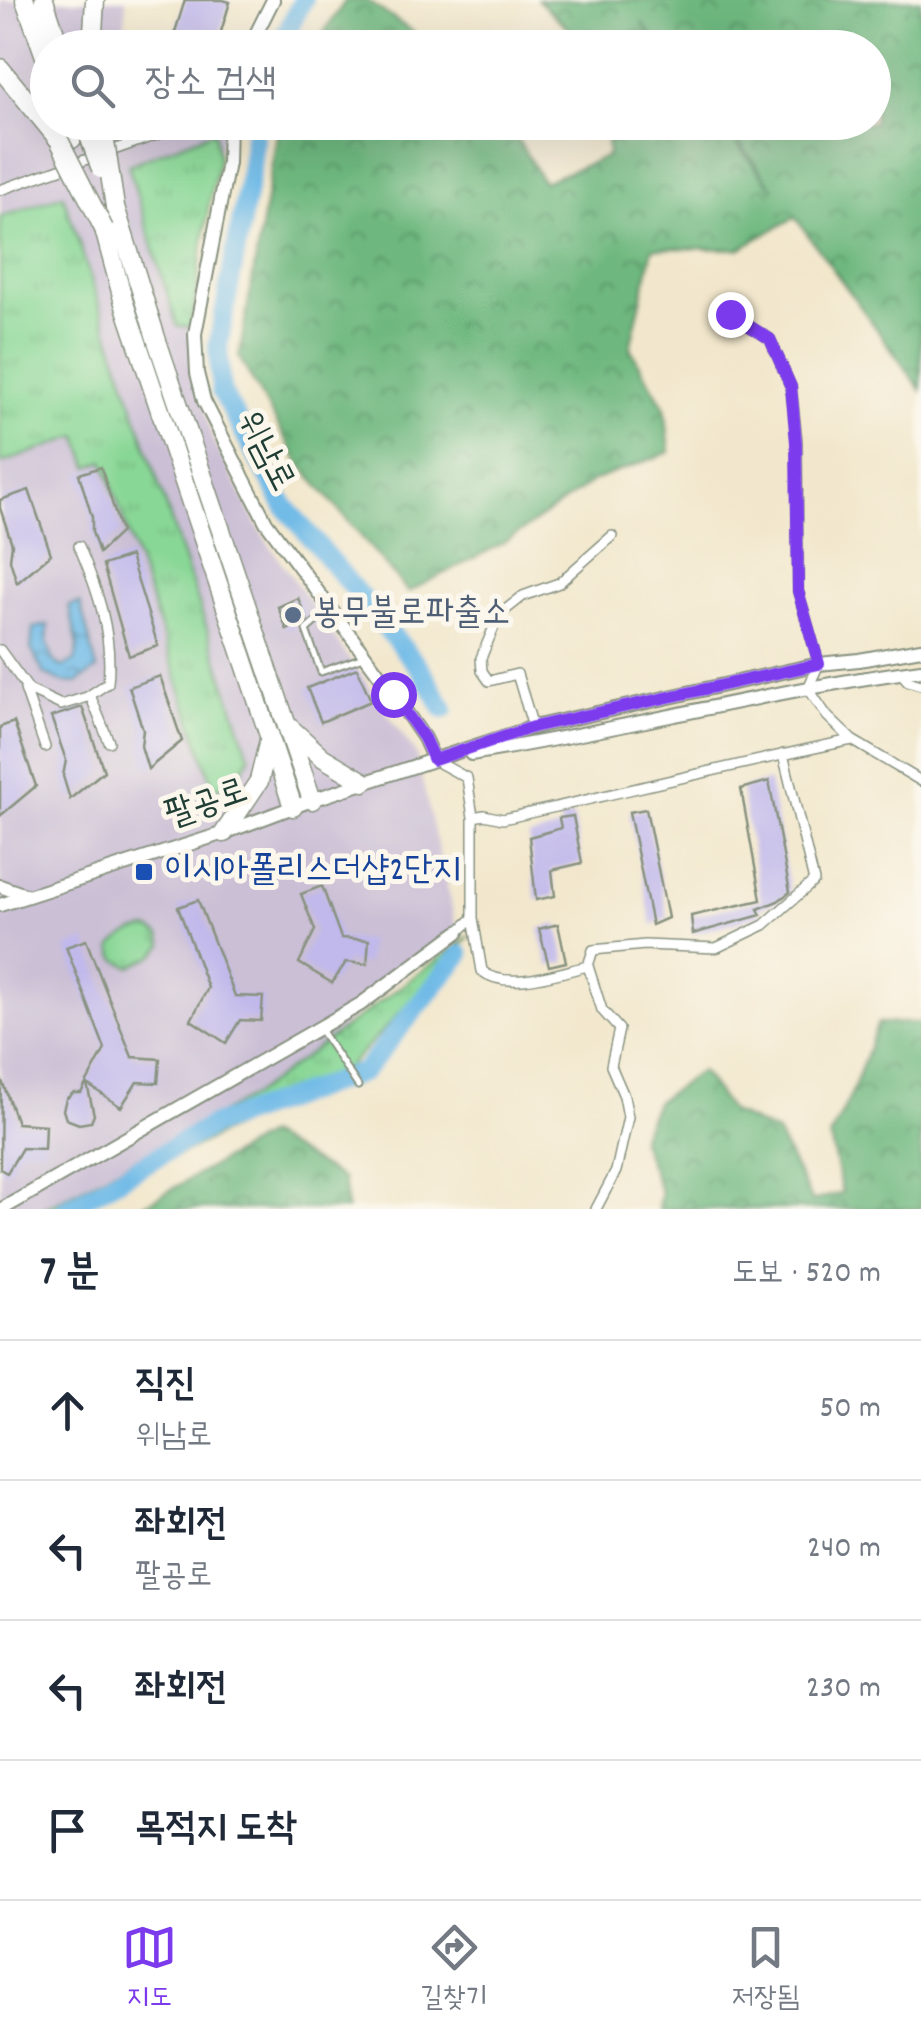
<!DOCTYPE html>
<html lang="ko">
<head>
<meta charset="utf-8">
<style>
	body { margin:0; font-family:Dekko,"Poor Story",sans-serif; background:#f2f2f3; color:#1f2937 }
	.stop { position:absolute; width:30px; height:30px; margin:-22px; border:8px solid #7c3aed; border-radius:50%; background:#fff }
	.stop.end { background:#7c3aed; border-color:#fff; box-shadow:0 2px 10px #0008 }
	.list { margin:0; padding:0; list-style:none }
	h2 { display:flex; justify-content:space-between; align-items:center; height:130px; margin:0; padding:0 40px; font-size:42px }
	h2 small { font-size:32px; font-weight:400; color:#747a83 }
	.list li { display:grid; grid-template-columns:65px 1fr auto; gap:30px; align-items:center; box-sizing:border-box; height:140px; padding:0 40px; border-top:2px solid #e0e1e3 }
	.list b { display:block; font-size:38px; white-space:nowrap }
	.list p { margin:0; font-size:32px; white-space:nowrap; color:#747a83 }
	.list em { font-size:32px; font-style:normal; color:#747a83 }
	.icon { flex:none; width:55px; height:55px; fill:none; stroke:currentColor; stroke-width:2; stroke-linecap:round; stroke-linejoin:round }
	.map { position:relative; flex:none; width:921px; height:1209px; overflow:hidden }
	.search { position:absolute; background:#fff; box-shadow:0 10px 40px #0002; left:30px; right:30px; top:30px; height:110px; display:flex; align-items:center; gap:25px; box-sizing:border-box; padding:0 35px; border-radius:55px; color:#747a83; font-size:38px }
	.sheet { height:690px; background:#fff }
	nav { display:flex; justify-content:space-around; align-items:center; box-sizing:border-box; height:140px; border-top:2px solid #e0e1e3; background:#fff; font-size:28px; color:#747a83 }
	nav a { display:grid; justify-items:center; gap:5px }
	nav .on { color:#7c3aed }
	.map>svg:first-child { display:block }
	.industrial { fill:#cbbfd5 }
	.forest { fill:url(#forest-crowns); stroke:#467a5a; stroke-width:2.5 }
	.park { fill:url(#park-tufts); stroke:#548a65; stroke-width:2.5 }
	.water { fill:url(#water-ripples); stroke:#467c8e; stroke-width:2.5 }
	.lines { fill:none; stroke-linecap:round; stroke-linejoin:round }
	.river { stroke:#6ebae7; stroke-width:20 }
	.building { fill:#c1b9eb }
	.lane-casing { stroke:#889280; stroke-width:9 }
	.street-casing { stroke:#889280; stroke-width:12 }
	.secondary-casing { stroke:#889280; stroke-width:16 }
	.highway-casing { stroke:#889280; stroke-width:21 }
	.lane { stroke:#fff; stroke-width:5 }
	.street { stroke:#fff; stroke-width:9 }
	.secondary { stroke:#fff; stroke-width:12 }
	.highway { stroke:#fff; stroke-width:18 }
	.highway-bridge-casing { stroke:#889280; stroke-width:21; stroke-linecap:butt }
	.highway-bridge { stroke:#fff; stroke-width:18 }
	.route { stroke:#7c3aed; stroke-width:12 }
	.service-dot { fill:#5c6f8a; stroke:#fbf7ec; stroke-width:4 }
	.transit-dot { fill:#1a4fb4; stroke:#fbf7ec; stroke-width:4 }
	.labels { text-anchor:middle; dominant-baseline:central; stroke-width:10; stroke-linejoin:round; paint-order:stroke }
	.street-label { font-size:35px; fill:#1f3d34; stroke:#fbf7ec }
	.service-label { font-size:35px; fill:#4e5e75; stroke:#fbf7ec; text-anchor:start }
	.transit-label { font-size:35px; fill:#164399; stroke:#fbf7ec; text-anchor:start }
</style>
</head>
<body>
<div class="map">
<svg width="921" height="1209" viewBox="0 0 921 1209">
	<defs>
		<pattern id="forest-crowns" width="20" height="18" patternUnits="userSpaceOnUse" patternTransform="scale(2.5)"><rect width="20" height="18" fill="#6eb87f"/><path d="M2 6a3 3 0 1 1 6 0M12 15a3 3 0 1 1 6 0" fill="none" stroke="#5a9769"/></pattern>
		<pattern id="park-tufts" width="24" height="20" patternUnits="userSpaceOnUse" patternTransform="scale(2.5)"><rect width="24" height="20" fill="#89d796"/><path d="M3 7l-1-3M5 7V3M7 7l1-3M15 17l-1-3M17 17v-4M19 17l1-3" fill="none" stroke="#76b982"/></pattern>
		<pattern id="water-ripples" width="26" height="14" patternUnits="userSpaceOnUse" patternTransform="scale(2.5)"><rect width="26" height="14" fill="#6ebae7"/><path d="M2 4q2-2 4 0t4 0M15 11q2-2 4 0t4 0" fill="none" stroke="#5a98bc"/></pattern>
	</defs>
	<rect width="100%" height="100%" fill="#fbf7ec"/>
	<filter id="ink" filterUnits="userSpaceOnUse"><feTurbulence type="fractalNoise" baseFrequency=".01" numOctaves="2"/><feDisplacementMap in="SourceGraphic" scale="20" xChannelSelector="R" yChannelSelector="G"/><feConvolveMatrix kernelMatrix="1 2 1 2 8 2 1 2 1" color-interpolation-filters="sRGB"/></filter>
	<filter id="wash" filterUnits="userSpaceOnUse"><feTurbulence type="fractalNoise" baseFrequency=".0048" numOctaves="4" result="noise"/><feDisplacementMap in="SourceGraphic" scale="40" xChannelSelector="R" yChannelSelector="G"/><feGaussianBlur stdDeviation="2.25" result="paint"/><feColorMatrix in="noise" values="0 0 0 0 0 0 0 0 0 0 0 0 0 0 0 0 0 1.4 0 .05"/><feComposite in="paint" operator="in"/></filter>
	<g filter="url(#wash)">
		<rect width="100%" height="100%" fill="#f2e7cc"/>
		<path class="industrial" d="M0,0H126L124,47L48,48V122L129,123L130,127L142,122L225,123L209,204L191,327L194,370L213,440L262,534L416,754L457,930L326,1040L252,1096L50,1209H0Z"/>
		<path class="forest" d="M346,0H366L435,47H314Z
			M538,0H921V390L795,217L739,249L653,248L630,348L665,408L670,452L595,480L507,541L408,592L300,464L239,357L279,123H508L543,182L608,156L606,123H720L774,190L756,164L723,123L874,122V48L662,47L641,22L659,47H588Z
			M878,1023H921V1209H658L661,1193L640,1138L656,1102L701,1071L731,1112L777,1133L812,1201L842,1193L830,1137L852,1093Z
			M267,1135L343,1179L347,1209H137Z"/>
		<path class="park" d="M214,131L219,158L209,204L191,327L177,326L128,165Z
			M63,195L250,758L235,781L214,789L104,461L89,467L78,436L0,464V217Z
			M150,929L160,935L163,945L154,955L131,967C120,962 113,960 112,947C123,935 134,930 150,929Z
			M469,936L413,999L342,1073L72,1209H43L252,1096Z"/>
		<path class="water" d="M80,603L97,669L77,683L62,682L44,674L31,649L33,628L48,625L47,642L54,662L63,667L75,661L78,646L69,606Z"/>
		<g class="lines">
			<path class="river" d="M279,48L303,0
				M256,122L251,169L218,346L221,391L284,505L421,670L444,709
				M66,1209L211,1126L363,1072L460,955"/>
		</g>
		<g id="blocks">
			<path class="building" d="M185,0H223L230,2L216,48H170Z
				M101,467L121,532L99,553L92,532V517L79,474Z
				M29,490L51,554L17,583L10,560L12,544L0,508V500Z
				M130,556L158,646L129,656L103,565Z
				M298,598L307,620L287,630L278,607Z
				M357,668L371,701L321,722L307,688Z
				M160,676L182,741L148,769L141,746L143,730L129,687Z
				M82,707L104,771L70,799L63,776L66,760L51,717Z
				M14,722L36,786L0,816V727Z
				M769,781L790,892L778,901L758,909L761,915L693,934L691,916L761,900L741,789Z
				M646,809L668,918L652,925L629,812Z
				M573,816L582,863L552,870L555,896L536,900L529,837L561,828L559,818Z
				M322,886L341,938L369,940L367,964L346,962L332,983L299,963L315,930L301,894Z
				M198,900L235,996L263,997L261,1021L240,1020L226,1043L191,1020L208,988L178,907Z
				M558,924L566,962L549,966L539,929Z
				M86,940L132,1057L160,1059L158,1083L137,1082L121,1107L87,1084L94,1115L91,1122L79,1124L66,1119L63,1110L66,1099L73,1093H81L105,1049L66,947Z
				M1,1078L17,1123L45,1125L44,1149L22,1148L7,1173L0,1169Z"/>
		</g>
	</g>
	<g filter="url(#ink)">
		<use href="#blocks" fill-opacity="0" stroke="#889280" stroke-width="2.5"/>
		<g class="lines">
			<defs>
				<path id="lane" d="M329,610L306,630L321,672L363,657
					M321,1031L358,1086"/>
				<path id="street" d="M0,190L193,122
					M730,314L770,339L791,387L797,442L798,591L819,664L808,688L827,716L852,740L921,781
					M0,650L29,690L61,705L87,697L108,683C113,634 98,591 79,546
					M900,672L908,681L921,685
					M25,689L45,747
					M90,695L109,742
					M533,727L517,674L489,681L482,671L481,658L499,615L523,596L559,583L612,536
					M434,760L467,778L473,817V918L458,932
					M473,817L484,815L503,819C619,793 735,764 852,740
					M473,918L482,971C507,992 560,972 588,966L602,1010L619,1029L611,1066L624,1096L628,1117L616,1171L596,1209
					M588,966L593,950L645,945L716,948L764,925L814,881L783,754"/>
				<path id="secondary" d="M249,48L273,0
					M229,122L228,163L195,334L197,373L204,401L266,522L393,693L424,738L434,760
					M471,754C622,730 770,690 921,670
					M0,886L28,896
					M0,905L224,833L312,800L533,727L819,664L859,660L921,649
					M2,1209L361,1004L458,932"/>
				<path id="highway" d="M25,0L48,65
					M44,0L60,48
					M92,48L95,0
					M0,68L59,140
					M67,122L72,139
					M115,207L156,338L312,800
					M104,229L124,303L293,807
					M288,726L322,757L364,782
					M224,833L259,781L270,736"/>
			</defs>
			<use href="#lane" class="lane-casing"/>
			<use href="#street" class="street-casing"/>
			<use href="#secondary" class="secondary-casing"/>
			<use href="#highway" class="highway-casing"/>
			<use href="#lane" class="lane"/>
			<use href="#street" class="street"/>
			<use href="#secondary" class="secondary"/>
			<use href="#highway" class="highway"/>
			<defs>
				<path id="highway-bridge" d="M102,122L115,207
					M88,133L101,169
					M59,140L104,229"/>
			</defs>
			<use href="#highway-bridge" class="highway-bridge-casing"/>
			<use href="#highway-bridge" class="highway-bridge"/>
		</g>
	</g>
	<g class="lines" filter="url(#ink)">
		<path class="route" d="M393,694L424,738L434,760L533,727L819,664L798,591L796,442L791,387L770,339L730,314"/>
	</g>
	<circle class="service-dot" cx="293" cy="615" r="10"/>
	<rect class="transit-dot" x="134" y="862" width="20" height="20" rx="5"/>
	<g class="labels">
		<g class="street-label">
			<text transform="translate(264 452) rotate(63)">위남로</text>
			<text transform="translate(207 805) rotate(-19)">팔공로</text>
		</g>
		<g class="service-label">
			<text x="313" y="615">봉무불로파출소</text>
		</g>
		<g class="transit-label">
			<text x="164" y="872">이시아폴리스더샵2단지</text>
		</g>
	</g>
</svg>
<div class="stop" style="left:393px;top:694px"></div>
<div class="stop end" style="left:730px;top:314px"></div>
<div class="search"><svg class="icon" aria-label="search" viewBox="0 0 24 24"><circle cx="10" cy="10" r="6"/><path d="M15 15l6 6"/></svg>장소 검색</div>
</div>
<section class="sheet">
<h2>7 분<small>도보 · 520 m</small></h2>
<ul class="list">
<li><svg class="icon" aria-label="ahead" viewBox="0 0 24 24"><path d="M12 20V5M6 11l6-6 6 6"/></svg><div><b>직진</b><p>위남로</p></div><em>50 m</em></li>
<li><svg class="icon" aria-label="left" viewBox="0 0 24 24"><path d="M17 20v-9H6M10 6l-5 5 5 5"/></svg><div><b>좌회전</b><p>팔공로</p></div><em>240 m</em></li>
<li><svg class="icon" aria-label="left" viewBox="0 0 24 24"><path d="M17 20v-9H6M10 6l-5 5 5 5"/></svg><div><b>좌회전</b></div><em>230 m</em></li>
<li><svg class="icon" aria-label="arrive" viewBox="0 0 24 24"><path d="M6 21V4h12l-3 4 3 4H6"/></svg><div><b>목적지 도착</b></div></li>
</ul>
</section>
<nav>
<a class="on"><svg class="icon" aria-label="map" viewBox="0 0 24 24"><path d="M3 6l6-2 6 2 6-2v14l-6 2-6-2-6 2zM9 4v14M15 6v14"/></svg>지도</a>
<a><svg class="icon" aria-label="directions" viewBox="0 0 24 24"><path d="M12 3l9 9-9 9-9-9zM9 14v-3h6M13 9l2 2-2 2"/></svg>길찾기</a>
<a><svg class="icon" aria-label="saved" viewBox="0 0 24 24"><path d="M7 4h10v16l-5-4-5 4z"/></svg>저장됨</a>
</nav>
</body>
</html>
